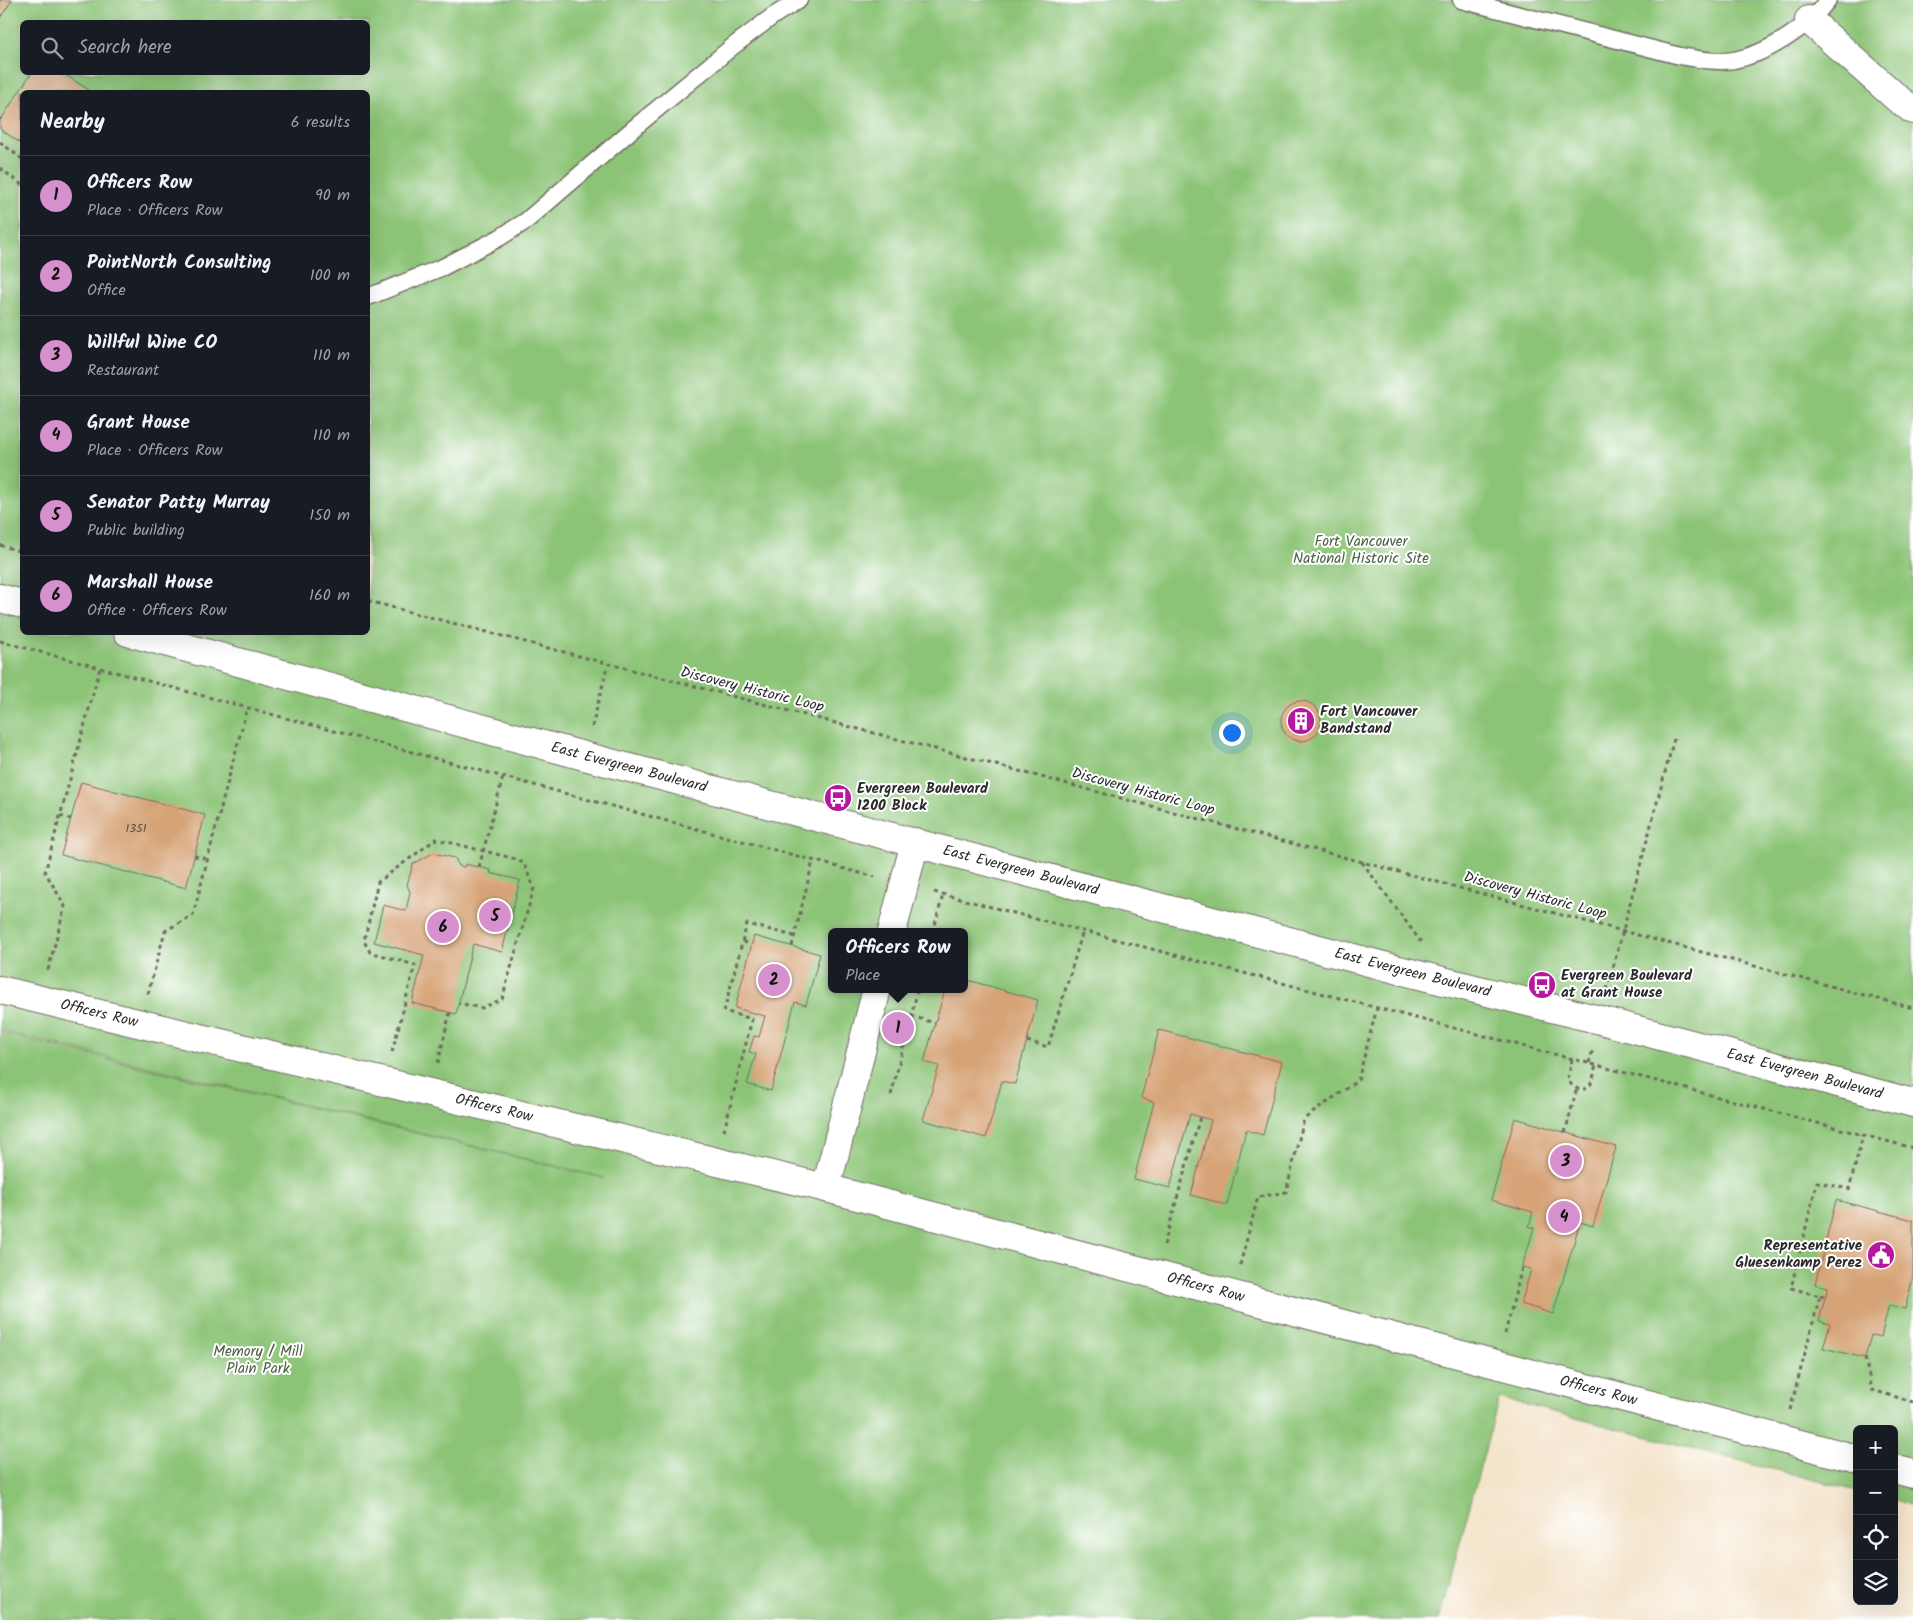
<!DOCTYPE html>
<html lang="en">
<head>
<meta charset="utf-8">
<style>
	body { margin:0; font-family:Kalam,sans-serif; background:#20242c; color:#f1f3f6 }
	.controls { position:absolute; right:15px; bottom:15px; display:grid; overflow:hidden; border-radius:8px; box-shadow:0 5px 20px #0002 }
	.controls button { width:45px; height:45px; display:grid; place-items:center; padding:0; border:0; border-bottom:1px solid #363941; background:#171b24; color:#f1f3f6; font:25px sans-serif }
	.you { position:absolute; left:1231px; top:732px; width:18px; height:18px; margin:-12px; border:4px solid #fff; border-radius:50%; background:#1a73e8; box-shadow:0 0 0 8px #1a73e833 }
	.badge { display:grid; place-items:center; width:32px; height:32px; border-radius:50%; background:#d690ce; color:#111; font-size:16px; font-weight:700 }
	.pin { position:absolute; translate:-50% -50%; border:2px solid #fff; box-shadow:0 1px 5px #0006 }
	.popup { position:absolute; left:828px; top:928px; width:140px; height:65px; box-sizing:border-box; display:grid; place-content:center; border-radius:8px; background:#171b24; filter:drop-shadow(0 1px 4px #0005); font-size:16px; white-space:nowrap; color:#9ea1a6 }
	.popup b { font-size:19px; color:#f1f3f6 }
	.popup::after { content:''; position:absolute; left:50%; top:100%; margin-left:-10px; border:10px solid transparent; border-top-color:#171b24 }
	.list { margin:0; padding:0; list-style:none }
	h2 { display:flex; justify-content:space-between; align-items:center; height:65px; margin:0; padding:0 20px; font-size:21px }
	h2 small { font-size:16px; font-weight:400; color:#9ea1a6 }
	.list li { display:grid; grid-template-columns:32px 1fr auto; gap:15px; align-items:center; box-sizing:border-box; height:80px; padding:0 20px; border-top:1px solid #363941 }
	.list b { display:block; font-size:19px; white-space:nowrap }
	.list p { margin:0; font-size:16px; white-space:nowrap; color:#9ea1a6 }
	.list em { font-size:16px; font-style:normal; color:#9ea1a6 }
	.icon { flex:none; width:28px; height:28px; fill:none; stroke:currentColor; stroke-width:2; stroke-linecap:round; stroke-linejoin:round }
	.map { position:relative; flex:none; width:1913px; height:1620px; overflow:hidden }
	.search { position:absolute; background:#171b24; box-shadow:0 5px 20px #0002; left:20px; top:20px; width:350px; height:55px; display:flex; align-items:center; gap:12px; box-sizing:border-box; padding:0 18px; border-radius:8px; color:#9ea1a6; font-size:19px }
	.panel { position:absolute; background:#171b24; box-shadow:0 5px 20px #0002; left:20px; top:90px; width:350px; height:545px; border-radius:8px }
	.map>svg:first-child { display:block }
	.green { fill:#8cc477; stroke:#5c7851; fill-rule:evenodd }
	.building { fill:#d6a376 }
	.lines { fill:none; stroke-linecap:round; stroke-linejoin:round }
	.service-casing { stroke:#716c63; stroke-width:19 }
	.minor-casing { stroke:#716c63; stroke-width:30 }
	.tertiary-casing { stroke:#716c63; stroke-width:30 }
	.path { stroke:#716c63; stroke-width:3; stroke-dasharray:4 4; stroke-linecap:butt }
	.service { stroke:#fff; stroke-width:16 }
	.minor { stroke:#fff; stroke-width:28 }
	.tertiary { stroke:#fff; stroke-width:28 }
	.labels { text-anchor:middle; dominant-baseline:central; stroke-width:4; stroke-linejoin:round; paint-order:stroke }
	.number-label { font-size:12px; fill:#56493e }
	.park-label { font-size:15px; fill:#4d6146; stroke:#fff }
	.street-label { font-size:15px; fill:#2b2b2b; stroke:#fff }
	.poi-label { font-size:15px; font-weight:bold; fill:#2b2b2b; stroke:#fff; text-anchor:start }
</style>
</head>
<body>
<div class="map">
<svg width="1913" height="1620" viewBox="0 0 1913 1620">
	<rect width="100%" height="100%" fill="#fff"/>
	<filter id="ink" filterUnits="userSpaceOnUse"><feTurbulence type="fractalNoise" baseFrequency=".02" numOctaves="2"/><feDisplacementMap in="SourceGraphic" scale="10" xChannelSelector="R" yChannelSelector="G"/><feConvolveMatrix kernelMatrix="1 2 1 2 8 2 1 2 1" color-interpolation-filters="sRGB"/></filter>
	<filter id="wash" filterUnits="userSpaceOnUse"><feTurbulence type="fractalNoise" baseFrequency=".0096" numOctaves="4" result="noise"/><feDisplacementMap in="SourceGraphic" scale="20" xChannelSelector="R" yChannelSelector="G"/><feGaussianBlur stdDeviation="1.12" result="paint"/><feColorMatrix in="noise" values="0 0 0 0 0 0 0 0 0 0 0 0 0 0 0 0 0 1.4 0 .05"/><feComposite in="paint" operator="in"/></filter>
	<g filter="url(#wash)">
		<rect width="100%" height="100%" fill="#f4e4cb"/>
		<path class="green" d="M0,0H1913V1506L1894,1501V1429H1857V1491L1499,1398L1439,1620H0V1033L604,1178L0,1031ZM22,22H368V72H22ZM22,92H368V632H22ZM832,932H964V989H832Z"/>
		<g id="blocks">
			<path class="building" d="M0,0H12L0,18Z
				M32,72H61L92,92H22V144L0,129V121Z
				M1281 721a20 20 0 1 1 40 0a20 20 0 1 1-40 0Z
				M81,782L205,815L186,888L61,855Z
				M433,853L455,858L459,866L464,867L465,864L491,870L490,873L520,880L502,952L473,944L456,1014L412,1003L424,955L374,942L383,905L406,911L410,892L407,885L413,864Z
				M754,936L820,954L806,1005L795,1002L771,1091L747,1084L756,1054L749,1052L754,1036L759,1037L765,1016L735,1008Z
				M964,979L1038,1000L1015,1084L1002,1081L986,1138L923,1120L939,1066L924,1062L945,989H964Z
				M1159,1030L1282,1062L1263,1135L1246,1130L1227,1205L1191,1195L1211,1120L1190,1114L1170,1188L1134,1179L1154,1102L1141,1098Z
				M1515,1118L1616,1147L1593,1226L1580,1222L1553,1314L1521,1304L1531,1269L1522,1267L1534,1228L1529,1226L1533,1212L1491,1200Z
				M1836,1200L1913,1220V1277L1905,1309L1889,1305L1881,1337L1871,1335L1865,1358L1823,1348L1830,1324L1819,1321L1828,1287L1815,1284Z"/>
		</g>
	</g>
	<g filter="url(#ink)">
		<use href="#blocks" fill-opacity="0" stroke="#716c63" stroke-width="1"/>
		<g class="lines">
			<defs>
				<path id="service" d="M1461,0L1680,56C1698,59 1716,63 1734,60C1769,53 1807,28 1828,0
					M368,297L443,267L499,238L526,221L634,128L732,47L773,16L799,0"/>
				<g id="minor">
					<path d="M1809,20L1898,99L1913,110"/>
					<path d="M892,932L915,842"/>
					<path id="s1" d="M0,990L826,1188L1857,1459"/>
					<path d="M826,1188L877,989"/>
					<path d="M1894,1469L1913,1474"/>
				</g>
				<g id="tertiary">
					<path d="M0,598L22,604"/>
					<path id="s2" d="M128,632L584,756L1399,970L1600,1020L1913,1103"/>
				</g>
			</defs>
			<use href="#service" class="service-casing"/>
			<use href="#minor" class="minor-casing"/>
			<use href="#tertiary" class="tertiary-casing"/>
			<path class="path" d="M0,118L1,119
				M0,142L22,159
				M0,168L22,185
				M0,545L22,552
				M368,601L962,756L1913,1008
				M0,641L875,877
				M592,727L608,664
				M60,816L71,819
				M194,856L208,859
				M1362,862L1421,942
				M479,867L503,777
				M934,892L1913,1148
				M933,932L943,895
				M743,942L751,944
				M792,946L813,861
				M48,970L65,906L45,872L100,668
				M1607,990L1675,735
				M148,994L165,931L193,915L247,708
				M911,1016L935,1023
				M1027,1041L1048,1047L1083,931
				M392,1052L415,965L370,952L364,941L378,882L436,839L516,859L524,864L534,888L502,999L482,1008L458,1003
				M1572,1059L1568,1079C1571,1088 1583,1094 1590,1085C1594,1080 1594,1071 1596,1065
				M438,1063L450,1012
				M1589,1063L1593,1049
				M891,1095L918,989
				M724,1131L752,1019L724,1011L747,924L794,936
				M1565,1133L1577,1088
				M1164,1245L1200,1117
				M1240,1265L1258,1197L1286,1192L1304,1119L1358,1080L1377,1008
				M1820,1296L1825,1297
				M1505,1334L1522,1267
				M1865,1358L1872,1390L1913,1402
				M1790,1410L1820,1296L1791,1288L1817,1182L1849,1189L1863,1135"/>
			<use href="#service" class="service"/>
			<use href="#minor" class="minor"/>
			<use href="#tertiary" class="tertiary"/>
		</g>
	</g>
	<defs>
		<symbol id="building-disc" viewBox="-11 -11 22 22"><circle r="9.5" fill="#b5179e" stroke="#fff"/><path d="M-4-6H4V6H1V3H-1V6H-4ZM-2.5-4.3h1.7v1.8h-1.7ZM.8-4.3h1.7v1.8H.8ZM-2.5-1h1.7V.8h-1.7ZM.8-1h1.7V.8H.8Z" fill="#fff"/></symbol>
		<symbol id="bus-disc" viewBox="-11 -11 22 22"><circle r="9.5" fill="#b5179e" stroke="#fff"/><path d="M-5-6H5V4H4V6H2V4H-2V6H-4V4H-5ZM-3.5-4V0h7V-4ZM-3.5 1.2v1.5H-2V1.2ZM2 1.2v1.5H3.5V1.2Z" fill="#fff"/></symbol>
		<symbol id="civic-disc" viewBox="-11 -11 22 22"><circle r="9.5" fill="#b5179e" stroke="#fff"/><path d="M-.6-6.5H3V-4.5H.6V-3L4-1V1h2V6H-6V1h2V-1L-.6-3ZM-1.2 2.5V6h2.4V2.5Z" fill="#fff"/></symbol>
	</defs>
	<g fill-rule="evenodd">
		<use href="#building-disc" x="1285" y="705" width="32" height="32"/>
		<use href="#bus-disc" x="822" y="782" width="32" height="32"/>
		<use href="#bus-disc" x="1526" y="969" width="32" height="32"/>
		<use href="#civic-disc" x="1865" y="1239" width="32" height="32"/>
	</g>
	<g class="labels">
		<g class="number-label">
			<text x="136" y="828">1351</text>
		</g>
		<g class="park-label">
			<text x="1361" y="542">Fort Vancouver<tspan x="1361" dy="17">National Historic Site</tspan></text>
			<text x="258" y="1352">Memory / Mill<tspan x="258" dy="17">Plain Park</tspan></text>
		</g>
		<g class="street-label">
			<text transform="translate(752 690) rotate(14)">Discovery Historic Loop</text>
			<text stroke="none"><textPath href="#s2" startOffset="519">East Evergreen Boulevard</textPath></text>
			<text transform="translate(1143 792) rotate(15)">Discovery Historic Loop</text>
			<text stroke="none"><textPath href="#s2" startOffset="924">East Evergreen Boulevard</textPath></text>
			<text transform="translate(1535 896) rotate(15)">Discovery Historic Loop</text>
			<text stroke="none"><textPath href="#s2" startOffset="1329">East Evergreen Boulevard</textPath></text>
			<text stroke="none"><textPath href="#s1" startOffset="102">Officers Row</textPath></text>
			<text stroke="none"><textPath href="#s2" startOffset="1734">East Evergreen Boulevard</textPath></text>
			<text stroke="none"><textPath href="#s1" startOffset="508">Officers Row</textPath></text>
			<text stroke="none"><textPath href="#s1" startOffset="1242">Officers Row</textPath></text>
			<text stroke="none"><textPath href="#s1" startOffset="1648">Officers Row</textPath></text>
		</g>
		<g class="poi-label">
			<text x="1320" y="712">Fort Vancouver<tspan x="1320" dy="17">Bandstand</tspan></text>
			<text x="857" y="789">Evergreen Boulevard<tspan x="857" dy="17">1200 Block</tspan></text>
			<text x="1561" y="976">Evergreen Boulevard<tspan x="1561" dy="17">at Grant House</tspan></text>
			<text x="1862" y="1246" text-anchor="end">Representative<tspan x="1862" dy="17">Gluesenkamp Perez</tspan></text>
		</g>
	</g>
</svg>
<div class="controls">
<button>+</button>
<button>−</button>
<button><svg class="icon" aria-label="locate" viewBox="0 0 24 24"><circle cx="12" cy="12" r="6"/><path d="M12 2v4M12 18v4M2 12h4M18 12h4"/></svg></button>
<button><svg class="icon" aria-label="layers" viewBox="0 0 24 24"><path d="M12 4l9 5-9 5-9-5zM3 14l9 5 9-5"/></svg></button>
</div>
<div class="you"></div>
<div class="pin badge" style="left:898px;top:1028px">1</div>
<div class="popup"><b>Officers Row</b>Place</div>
<div class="pin badge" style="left:774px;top:980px">2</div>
<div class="pin badge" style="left:1566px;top:1161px">3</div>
<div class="pin badge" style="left:1564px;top:1217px">4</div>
<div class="pin badge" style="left:495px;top:916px">5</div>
<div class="pin badge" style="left:443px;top:927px">6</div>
<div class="search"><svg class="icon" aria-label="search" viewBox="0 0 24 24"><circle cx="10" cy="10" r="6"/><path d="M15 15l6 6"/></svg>Search here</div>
<section class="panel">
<h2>Nearby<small>6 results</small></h2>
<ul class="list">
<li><span class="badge">1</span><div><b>Officers Row</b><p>Place · Officers Row</p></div><em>90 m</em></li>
<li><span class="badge">2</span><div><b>PointNorth Consulting</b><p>Office</p></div><em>100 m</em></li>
<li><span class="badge">3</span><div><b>Willful Wine CO</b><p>Restaurant</p></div><em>110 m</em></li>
<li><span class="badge">4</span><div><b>Grant House</b><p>Place · Officers Row</p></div><em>110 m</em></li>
<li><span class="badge">5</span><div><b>Senator Patty Murray</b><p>Public building</p></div><em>150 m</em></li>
<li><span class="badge">6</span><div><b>Marshall House</b><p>Office · Officers Row</p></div><em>160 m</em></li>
</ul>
</section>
</div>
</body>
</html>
